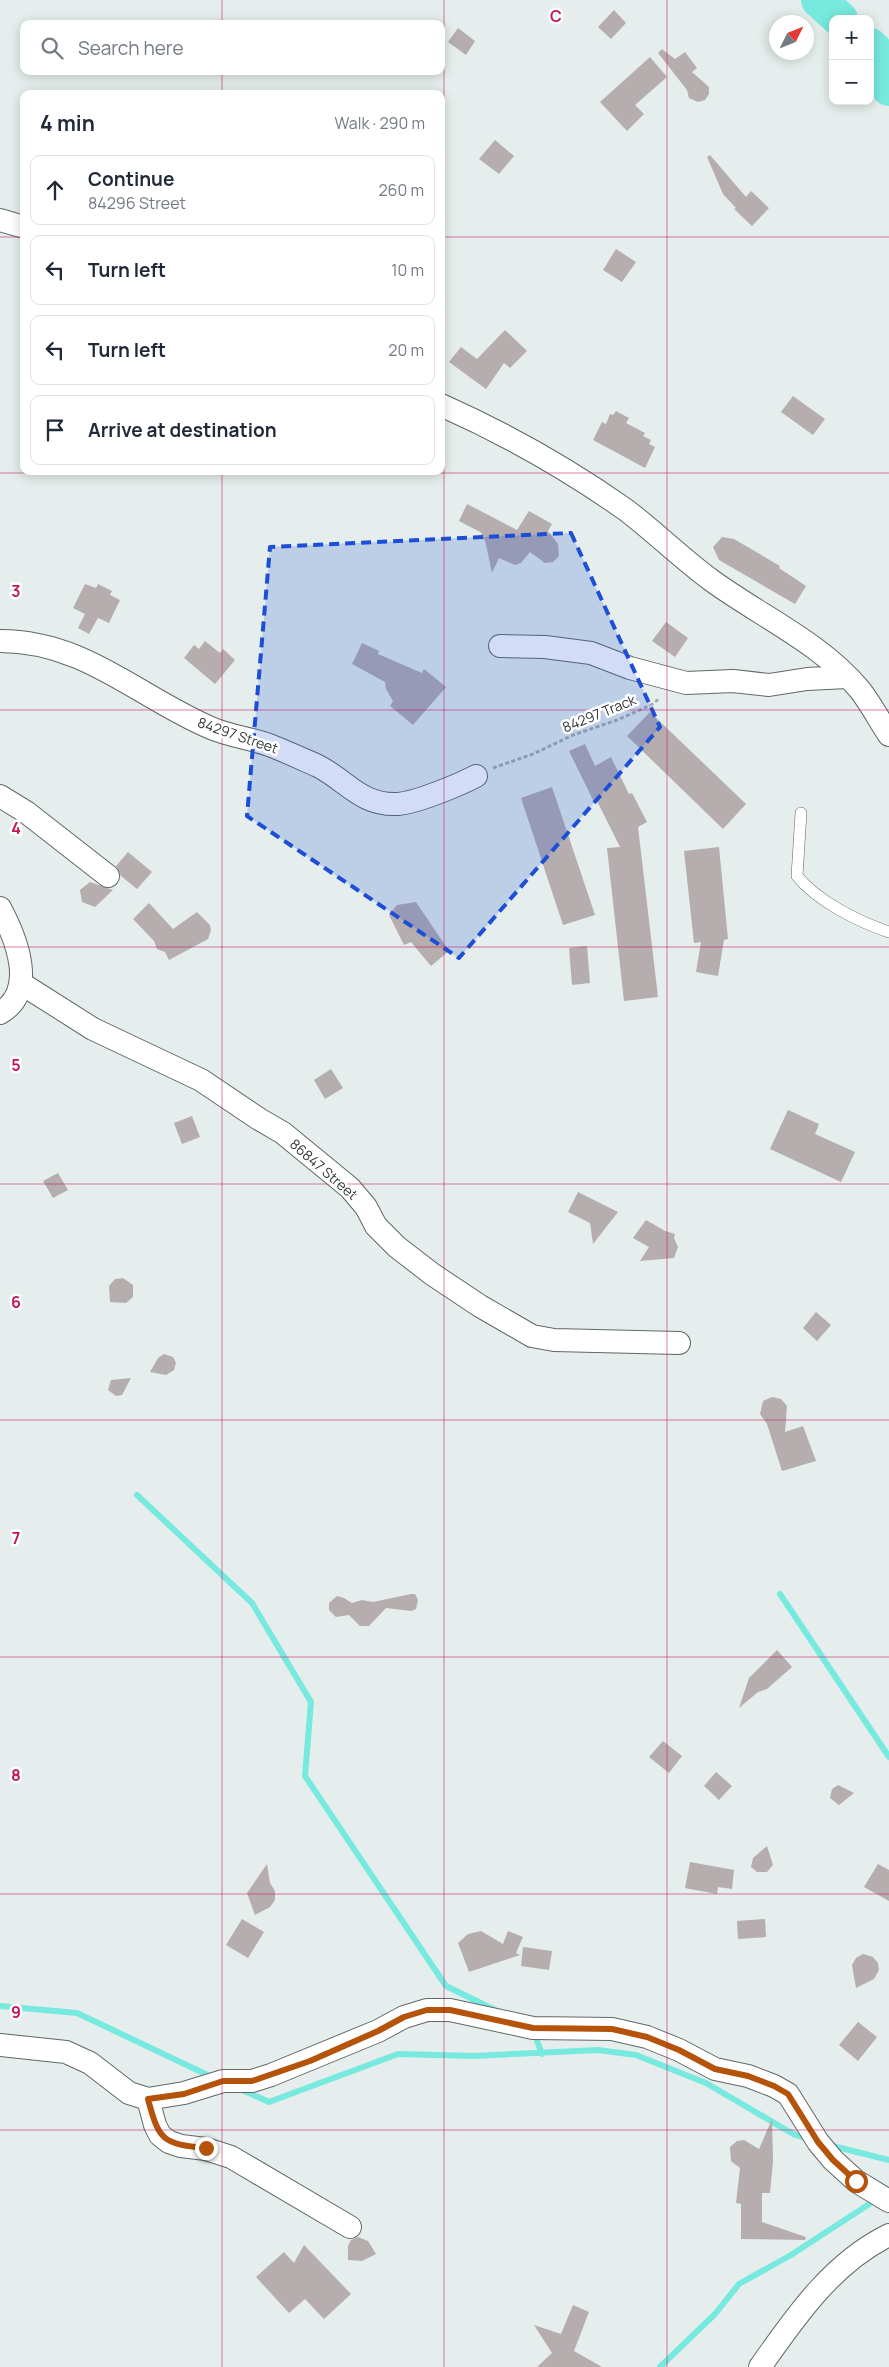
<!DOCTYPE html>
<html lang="en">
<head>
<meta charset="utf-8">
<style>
	body { margin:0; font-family:Manrope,sans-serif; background:#f2f2f3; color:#1f2937 }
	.controls { position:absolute; right:15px; top:15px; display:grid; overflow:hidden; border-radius:10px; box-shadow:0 2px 12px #0003 }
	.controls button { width:45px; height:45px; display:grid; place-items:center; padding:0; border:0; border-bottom:1px solid #e0e1e3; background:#fff; color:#1f2937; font:25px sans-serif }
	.compass { position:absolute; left:769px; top:15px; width:45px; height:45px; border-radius:50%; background:#fff; box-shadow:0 2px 12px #0003; rotate:47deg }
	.stop { position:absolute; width:15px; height:15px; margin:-11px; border:4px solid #b45309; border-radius:50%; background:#fff }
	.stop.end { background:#b45309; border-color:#fff; box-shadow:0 1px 5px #0008 }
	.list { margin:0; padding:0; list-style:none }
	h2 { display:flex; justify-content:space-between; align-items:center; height:65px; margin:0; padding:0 20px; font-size:21px }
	h2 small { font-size:16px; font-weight:400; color:#747a83 }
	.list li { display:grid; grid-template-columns:32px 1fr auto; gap:15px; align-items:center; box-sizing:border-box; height:70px; margin:0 10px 10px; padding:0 10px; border:1px solid #e0e1e3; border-radius:10px }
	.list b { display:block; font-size:19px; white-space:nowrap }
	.list p { margin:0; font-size:16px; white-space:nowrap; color:#747a83 }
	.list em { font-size:16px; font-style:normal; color:#747a83 }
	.icon { flex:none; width:28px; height:28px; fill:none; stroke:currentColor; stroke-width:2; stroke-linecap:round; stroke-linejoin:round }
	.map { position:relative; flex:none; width:889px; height:2367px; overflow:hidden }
	.search { position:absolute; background:#fff; box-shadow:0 2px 12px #0003; left:20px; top:20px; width:425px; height:55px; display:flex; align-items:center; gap:12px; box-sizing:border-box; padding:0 18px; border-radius:10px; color:#747a83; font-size:19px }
	.panel { position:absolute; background:#fff; box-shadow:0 2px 12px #0003; left:20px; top:90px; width:425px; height:385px; border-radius:10px }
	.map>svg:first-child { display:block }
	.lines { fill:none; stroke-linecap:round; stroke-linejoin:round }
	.stream { stroke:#78e9de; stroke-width:6 }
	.river { stroke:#78e9de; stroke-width:36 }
	.building { fill:#b5adae }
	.service-casing { stroke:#616867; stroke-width:12 }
	.minor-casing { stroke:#616867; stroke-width:24 }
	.path { stroke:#a7aead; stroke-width:3; stroke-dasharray:4 2.5; stroke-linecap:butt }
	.service { stroke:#fff; stroke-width:11 }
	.minor { stroke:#fff; stroke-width:22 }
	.route { stroke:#b45309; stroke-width:6 }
	.marked { fill:#1d4ed8; fill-opacity:0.2; stroke:#1d4ed8; stroke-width:4; stroke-dasharray:10 6; stroke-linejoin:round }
	.grid { fill:none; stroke:#c2185b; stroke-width:1; stroke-opacity:0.55 }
	.labels { text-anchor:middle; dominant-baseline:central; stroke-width:5; stroke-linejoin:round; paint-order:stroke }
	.street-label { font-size:14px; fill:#363939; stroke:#fff }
	.grid-label { font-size:16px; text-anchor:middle; font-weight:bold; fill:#c2185b; stroke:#fff; stroke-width:5; stroke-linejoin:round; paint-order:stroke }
</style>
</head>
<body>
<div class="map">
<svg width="889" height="2367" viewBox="0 0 889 2367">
	<rect width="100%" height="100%" fill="#e5eeec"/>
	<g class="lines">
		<path class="stream" d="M137,1495L252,1603L311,1702L305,1776L446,1986L497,2011
			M780,1594L889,1757
			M0,2006L77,2013L214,2078
			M534,2033L542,2054
			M242,2090L269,2102L398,2054L474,2056L598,2050L636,2055L706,2083L793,2134L810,2139
			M829,2145L889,2160
			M660,2367L715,2314L739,2284L791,2255L877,2199"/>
		<path class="river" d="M819,0L840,19
			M870,46L874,50L889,88"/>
	</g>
	<path class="building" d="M614,10L626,23L611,39L598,27Z
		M458,28L475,41L466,55L448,42Z
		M662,49L675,59L685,52L697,68L692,72L709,87V94L705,100L698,102L689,98L687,90L658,53Z
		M650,57L667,77L635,105L644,114L627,131L600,102Z
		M495,140L514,156L499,174L479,159Z
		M710,155L746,197L751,191L769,208L752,226L734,209L736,208L723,194L707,157Z
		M616,249L636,262L622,282L603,270Z
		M505,330L527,351L510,368L504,363L486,389L449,362L461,347L477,359Z
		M793,396L825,419L813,435L781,412Z
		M616,411L629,418L626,423L645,433L643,436L651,440L649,444L655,447L645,468L593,440L602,422L606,424L610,414L613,415Z
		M467,504L517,530L529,511L552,524L548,531L558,544L559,556L553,562L545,563L530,552L521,563L515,565L499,558L492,573L485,540L480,538L482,533L459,521Z
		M722,537L734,539L780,566L779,568L806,586L795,604L719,560L713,547Z
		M85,584L96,588L98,584L112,591L110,595L120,600L109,623L98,618L89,634L78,628L85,614L73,608Z
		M666,622L688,638L675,657L652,641Z
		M205,641L220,653L223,649L235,660L215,684L184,658L194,645L199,649Z
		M362,643L379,651L378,654L422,673L424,669L446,687L413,725L390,706L393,701L386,689L385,682L352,664Z
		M650,712L746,804L723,829L627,736Z
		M585,744L595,766L611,757L629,794L632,793L647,822L638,827L658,997L624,1001L607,848L620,847L597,801L594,802L569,751Z
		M552,787L595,915L563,925L521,798Z
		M719,847L728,939L724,940L718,976L696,972L701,942L694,943L684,851Z
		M128,852L152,872L137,889L121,876L116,866Z
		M90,882L113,890L95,907L82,902L80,890Z
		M416,902L449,951L431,966L411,942L404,945L389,915L397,905Z
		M149,903L173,929L197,912L210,925L211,930L208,939L169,960L165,952L157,949L154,941L133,919Z
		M587,946L590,983L572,985L569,948Z
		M331,1069L343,1088L325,1099L314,1080Z
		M788,1110L819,1124L815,1134L855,1152L841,1182L770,1149Z
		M192,1116L200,1137L182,1144L174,1123Z
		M58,1173L68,1190L53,1198L43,1181Z
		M578,1192L618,1212L593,1244L590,1223L568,1212Z
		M646,1220L665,1231L675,1234L674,1238L678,1247L674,1258L640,1261L649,1247L633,1238Z
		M123,1278L133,1285V1297L126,1303L110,1302L109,1286L115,1279Z
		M816,1312L831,1325L817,1341L803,1328Z
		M164,1354L173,1357L176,1363L174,1370L166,1375L150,1372L158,1358Z
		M131,1378L122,1395L116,1396L108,1390L111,1380Z
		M772,1397L781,1399L787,1406L785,1432L803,1426L816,1461L782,1471L767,1424L760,1414L763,1401Z
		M411,1594H415L418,1600L416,1609L411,1611L386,1608L369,1626H360L349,1615L336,1617L329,1610V1603L337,1596L344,1598L352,1603L362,1600L373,1602Z
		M777,1650L792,1667L767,1689L758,1692L739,1708L749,1678Z
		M663,1741L682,1756L669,1773L649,1757Z
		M716,1772L732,1786L719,1800L704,1786Z
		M838,1785L854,1793L839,1805L830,1798L832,1789Z
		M767,1846L773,1865L767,1872H757L751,1867L753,1858Z
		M690,1862L734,1870L732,1889L718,1887L717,1894L685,1888Z
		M267,1864L270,1883L275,1891V1900L270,1907L255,1915L247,1893Z
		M878,1864L889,1870V1901L864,1887Z
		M242,1919L264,1932L248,1958L226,1945Z
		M765,1919L766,1937L738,1939L737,1921Z
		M481,1931L503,1944L508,1931L523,1937L516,1953L520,1955L469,1972L458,1943L468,1934Z
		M523,1947L552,1951L549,1970L521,1966Z
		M863,1954L873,1957L878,1963L879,1970L874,1979L856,1988L852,1965L856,1958Z
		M858,2022L877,2037L858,2061L839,2045Z
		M772,2119L773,2161L770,2193H762V2222L806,2237L805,2240L741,2239V2204L736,2203L740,2168L731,2161L730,2147L737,2141L744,2140L759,2149Z
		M358,2237L368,2241L376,2254L362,2261L348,2260V2246L351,2240Z
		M304,2245L351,2294L324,2319L305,2299L289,2313L256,2277L284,2252L294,2263Z
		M573,2305L589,2312L574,2351L602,2367H537L552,2353L534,2325L561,2334Z"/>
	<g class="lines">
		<defs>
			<path id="service" d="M801,813L797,876C817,901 859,922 889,932"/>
			<path id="minor" d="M0,220L24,227
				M441,405C506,434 568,469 626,510C655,532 681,558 711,580C760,616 820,642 860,690C871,704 879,720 889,735
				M0,641C85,641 138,697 211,728C229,736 250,738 269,745C285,751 302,759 318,766C346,780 361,806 398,804C418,802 459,785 476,776
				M500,646L545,647L591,653L630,668L686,683L733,681L769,685L807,679L847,677
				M0,796L26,812L108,876
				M0,908C16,938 38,991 0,1013
				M22,984L93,1029L201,1080L259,1119L283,1133L350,1188L366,1207L376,1226L397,1247L432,1274L480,1306L532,1336L554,1340L679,1343
				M0,2045L66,2052L90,2063L129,2093L148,2099L184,2093L223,2081H252L271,2075L378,2031L404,2017L427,2010H450L533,2028L612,2029L647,2037L679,2050L715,2069L748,2076L774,2086L788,2094L818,2142L833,2160L856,2181L889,2201
				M148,2099L155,2125L160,2135L169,2142L181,2146L206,2149L231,2157L350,2227
				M760,2367C796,2316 832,2263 889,2235"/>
		</defs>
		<use href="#service" class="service-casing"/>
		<use href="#minor" class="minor-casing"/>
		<path class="path" d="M493,768L533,754L573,735L617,720L651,705L660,698"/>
		<use href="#service" class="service"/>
		<use href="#minor" class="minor"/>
	</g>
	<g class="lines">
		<path class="route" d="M206,2148C163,2144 159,2141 148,2099L184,2094L223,2081H252L310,2061L378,2031L404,2017L427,2010H450L533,2028L612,2029L647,2037L679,2050L715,2069L748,2076L774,2086L788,2094L818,2142L833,2160L856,2181"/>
	</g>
	<path class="marked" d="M571,533L660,727L459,958L247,816L270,547Z"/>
	<path class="grid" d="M222,0V24M444,0V2367M667,0V2367M222,71V94M0,237H24M441,237H889M222,471V2367M0,473H889M0,710H889M0,947H889M0,1184H889M0,1420H889M0,1657H889M0,1894H889M0,2130H889"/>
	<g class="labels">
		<g class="street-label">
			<text transform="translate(599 713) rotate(-22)">84297 Track</text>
			<text transform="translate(238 735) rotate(19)">84297 Street</text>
			<text transform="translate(324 1169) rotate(41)">86847 Street</text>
		</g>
	</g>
	<g class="grid-label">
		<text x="556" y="22">C</text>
		<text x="16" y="597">3</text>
		<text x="16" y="834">4</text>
		<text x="16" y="1071">5</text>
		<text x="16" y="1308">6</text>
		<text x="16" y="1544">7</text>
		<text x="16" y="1781">8</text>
		<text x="16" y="2018">9</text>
	</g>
</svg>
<div class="controls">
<button>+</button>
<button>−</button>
</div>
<svg class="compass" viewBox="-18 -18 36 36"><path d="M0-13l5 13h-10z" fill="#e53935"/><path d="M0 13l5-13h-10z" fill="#747a83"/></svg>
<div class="stop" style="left:856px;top:2181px"></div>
<div class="stop end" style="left:206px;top:2148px"></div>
<div class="search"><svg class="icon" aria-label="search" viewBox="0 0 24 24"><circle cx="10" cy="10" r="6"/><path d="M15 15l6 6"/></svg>Search here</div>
<section class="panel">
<h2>4 min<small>Walk · 290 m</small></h2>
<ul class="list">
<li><svg class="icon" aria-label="ahead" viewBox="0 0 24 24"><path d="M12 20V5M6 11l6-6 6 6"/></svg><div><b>Continue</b><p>84296 Street</p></div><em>260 m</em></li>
<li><svg class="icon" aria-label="left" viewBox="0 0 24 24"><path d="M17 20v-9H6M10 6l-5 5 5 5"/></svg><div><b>Turn left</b></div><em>10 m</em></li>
<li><svg class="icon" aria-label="left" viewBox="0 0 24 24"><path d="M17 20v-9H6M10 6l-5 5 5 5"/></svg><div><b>Turn left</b></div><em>20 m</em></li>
<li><svg class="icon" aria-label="arrive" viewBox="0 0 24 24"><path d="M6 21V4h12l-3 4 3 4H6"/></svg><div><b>Arrive at destination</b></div></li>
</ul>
</section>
</div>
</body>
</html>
